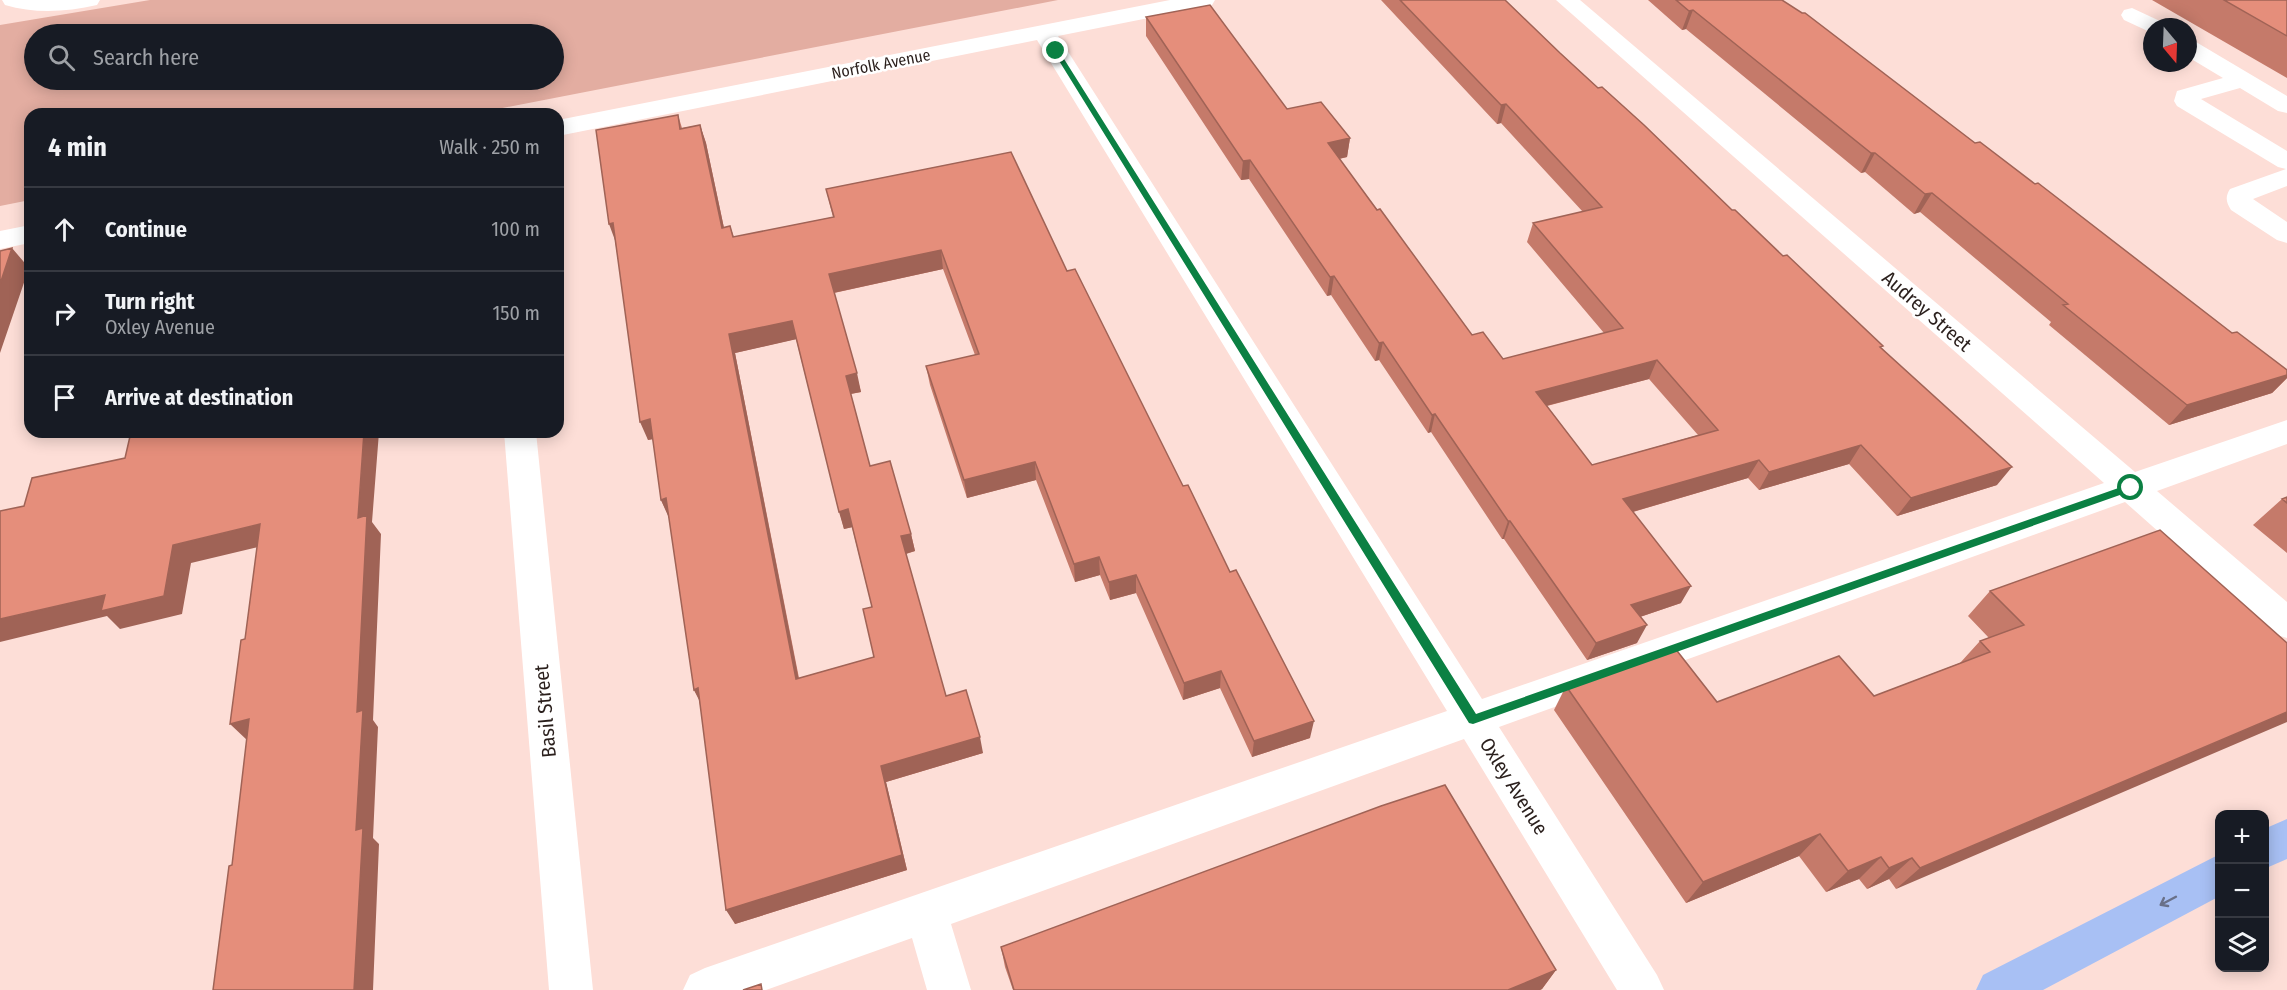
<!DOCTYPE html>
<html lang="en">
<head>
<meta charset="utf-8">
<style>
	body { margin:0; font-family:"Fira Sans Condensed",sans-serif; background:#242831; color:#f1f3f6 }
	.controls { position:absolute; right:18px; bottom:18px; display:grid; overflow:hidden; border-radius:12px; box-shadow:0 3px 15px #0003 }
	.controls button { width:54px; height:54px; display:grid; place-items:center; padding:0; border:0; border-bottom:2px solid #363941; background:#171b24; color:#f1f3f6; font:30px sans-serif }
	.compass { position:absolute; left:2143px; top:18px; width:54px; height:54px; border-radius:50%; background:#171b24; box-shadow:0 3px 15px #0003; rotate:161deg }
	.stop { position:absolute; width:18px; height:18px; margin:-14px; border:4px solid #0b8043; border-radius:50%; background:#fff }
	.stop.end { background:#0b8043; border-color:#fff; box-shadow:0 2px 6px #0008 }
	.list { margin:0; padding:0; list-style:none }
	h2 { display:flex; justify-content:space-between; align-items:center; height:78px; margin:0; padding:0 24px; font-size:26px }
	h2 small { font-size:20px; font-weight:400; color:#9ea1a6 }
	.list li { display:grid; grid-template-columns:39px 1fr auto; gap:18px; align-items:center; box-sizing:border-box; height:84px; padding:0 24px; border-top:2px solid #363941 }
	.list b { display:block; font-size:22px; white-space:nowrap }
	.list p { margin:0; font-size:20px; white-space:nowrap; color:#9ea1a6 }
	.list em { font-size:20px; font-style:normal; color:#9ea1a6 }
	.icon { flex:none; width:33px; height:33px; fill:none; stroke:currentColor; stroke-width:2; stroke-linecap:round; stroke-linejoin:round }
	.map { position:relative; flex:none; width:2287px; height:990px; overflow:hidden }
	.search { position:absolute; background:#171b24; box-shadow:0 3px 15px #0003; left:24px; top:24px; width:540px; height:66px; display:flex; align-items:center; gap:15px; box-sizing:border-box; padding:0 21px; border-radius:33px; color:#9ea1a6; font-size:22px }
	.panel { position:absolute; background:#171b24; box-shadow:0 3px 15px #0003; left:24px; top:108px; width:540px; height:330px; border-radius:18px }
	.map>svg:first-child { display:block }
	.green { fill:#e3ada1; fill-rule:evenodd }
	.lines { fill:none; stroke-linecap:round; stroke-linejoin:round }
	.minor { fill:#fff; fill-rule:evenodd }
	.highway { fill:#a8c0f4; fill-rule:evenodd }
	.wall { fill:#c57a6a; fill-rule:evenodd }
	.shaded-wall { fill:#a06356 }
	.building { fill:#e58e7b; stroke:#a06356; stroke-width:1.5; fill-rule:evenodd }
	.oneway { stroke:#697088 }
	.route { fill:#0b8043 }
	.labels { text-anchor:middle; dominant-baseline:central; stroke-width:5; stroke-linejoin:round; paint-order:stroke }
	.far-street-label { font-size:16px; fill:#2a1f1c; stroke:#fff }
	.street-label { font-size:20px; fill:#2a1f1c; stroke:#fff }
</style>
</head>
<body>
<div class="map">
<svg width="2287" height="990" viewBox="0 0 2287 990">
	<rect width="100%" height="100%" fill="#fdded7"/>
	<path class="green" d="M150,0H1058L472,114H30V200L0,206V25ZM34,34H554V80H34Z"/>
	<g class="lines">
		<path class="minor" d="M2,0H100L97,5C66,12 35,14 5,5Z
			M1170,0H1215L1212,5L1204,7L1058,36L1482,699L2104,483L1556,0H1580L2135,472L2287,420V444L2157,491L2287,602V638L2274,634L2125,502L1499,727L1657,975L1664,990H1617L1464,739L951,924L971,990H927L912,938L766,990H683L690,975L705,968L1447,711L1037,40L558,136V120Z
			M2132,8L2162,22L2165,27H2152V33L2124,20L2121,15L2124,10Z
			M2188,40L2196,42L2287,96V113L2278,111L2240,88L2201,99L2287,151V186L2253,199L2287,222V243L2277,240L2231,210C2226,202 2225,197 2230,189L2286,169L2278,167L2177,106L2174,101L2177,91L2223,78L2188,57Z
			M30,225V243L0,249V231Z
			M504,432H536L593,990H549Z"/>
		<path class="highway" d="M2287,819V859L2264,869V829Z
			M2220,854V896L2043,990H1976L1983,975Z"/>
	</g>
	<path class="wall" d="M1381,0H1505L1560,53L1732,210L1783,256L1882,348L1997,485L1897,516L1849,464L1759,490L1748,478L1633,512L1681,603L1640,617L1637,643L1587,660L1504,539H1502L1431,432L1428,433L1379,360L1375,361L1331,295L1327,296L1249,179L1241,180L1146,36V17L1287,109L1350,138L1347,157L1339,159L1472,335L1503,359L1604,333L1527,242L1533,223L1583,212L1501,123L1497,124ZM1649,379L1698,435L1592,465L1547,406Z
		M1648,0H1782L2232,333L2287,370V378L2272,393L2169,425L2049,325L2051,322L1920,212L1914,214L1865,172L1861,173L1686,29L1682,30Z
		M2152,0H2287V78Z
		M678,115L682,128L700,125L706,143L724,228L730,226L734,237L833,217L826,189L1067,271L1183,486L1310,738L1252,757L1220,688L1183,700L1136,593L1110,600L1100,575L1075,582L1036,480L967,498L930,385L926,366L975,355L943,269L834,293L861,392L851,394L870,466L911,534L915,551L906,554L946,696L983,753L886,782L907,870L735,924L699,699L694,690L669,517L661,500L653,439L648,440L615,241ZM796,339L844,529L852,527L872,607L874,657L799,678L735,353Z
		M2287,497V553L2253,525L2282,499Z
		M1990,591L2287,643L1896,889L1889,879L1867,889L1859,879L1826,892L1799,856L1686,903L1554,710L1566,686L1717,702L1874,696L1960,663L1980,641L1989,638L1968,616Z
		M1001,947L1556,970L1542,989L1540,990H1013L1005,967Z"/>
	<path class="shaded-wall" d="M1693,10L1686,29L1682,30L1689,11Z
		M1506,104L1501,123L1497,124L1501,105Z
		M700,125L706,143L728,247L722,228Z
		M1350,138L1347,157L1325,162L1328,143Z
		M1871,153H1875L1865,172L1861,173Z
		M1250,160L1249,179L1241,180L1243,161Z
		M1932,193L1920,212L1914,214L1925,194Z
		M613,223L616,243L609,224Z
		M12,248L29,268L0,353V284Z
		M941,250L943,269L833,293L829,274Z
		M1334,276L1331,295L1327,296L1330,277Z
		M792,321L797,339L735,353L802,696L796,679L729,334Z
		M1383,342L1379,360L1375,361L1379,343Z
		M1657,360L1649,379L1530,410L1536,392Z
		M857,373L861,392L850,394L846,376Z
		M2287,375V378L2272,393L2169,425L2187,405Z
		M1435,414L1431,432L1428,433L1432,415Z
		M650,419L658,438L648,440L640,422Z
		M364,432H379L372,522L381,534L373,720L378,727L373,838L379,844L373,990H354L356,830L358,518Z
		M1861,445L1849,464L1759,490L1769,472Z
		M1759,460L1748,478L1615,517L1623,499Z
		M1035,462L1036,480L967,498L964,480Z
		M2012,467L1997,485L1897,516L1911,498Z
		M666,498L669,518L661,500Z
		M848,509L853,527L844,529L839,512Z
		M1508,521H1510L1504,539H1502Z
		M260,524L275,543L191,563L182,614L120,629L107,616L0,642V619L105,595L173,545Z
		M911,534L915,551L905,554L901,536Z
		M1099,557L1100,575L1075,582L1074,564Z
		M1136,575V593L1110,600L1109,582Z
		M1691,586L1681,603L1622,623L1631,605Z
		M1647,625L1637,643L1587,660L1596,643Z
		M1221,671L1220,688L1183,700L1184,683Z
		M698,688L702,706L694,690Z
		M2287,712V722L1896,889L1920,868Z
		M249,719L248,741L230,724Z
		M1314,721L1310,738L1252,757L1254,741Z
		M980,737L983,753L886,782L907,870L735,924L726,910L881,766Z
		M1820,834L1799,856L1686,903L1703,882Z
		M1881,857L1859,879L1826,892L1848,871Z
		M1912,858L1889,879L1867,889L1889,868Z
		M1556,970L1542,989L1540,990H1508Z"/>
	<path class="building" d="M1400,0H1505L1560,53L1598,88L1602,87L1644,125L1732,210H1735L1783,256L1787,255L1883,346L1880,347L2012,467L1911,498L1861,445L1769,472L1759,460L1623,499L1691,586L1631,605L1647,625L1596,643L1510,521H1508L1435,414L1432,415L1383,342L1379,343L1334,276L1330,277L1250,160L1243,161L1146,17L1210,5L1287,109L1321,102L1350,138L1328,143L1377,210L1380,209L1472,335L1483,332L1503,359L1623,328L1533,223L1602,207L1506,104L1501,105ZM1657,360L1718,430L1592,465L1536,392Z
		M1676,0H1782L1802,13H1805L1975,143L1980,142L2035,184L2038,183L2232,333L2237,332L2287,370V375L2187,405L2063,305L2068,304L1932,193L1925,194L1875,153H1871L1693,10L1689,11Z
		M2224,0H2287V36Z
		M678,115L680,129L700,125L722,228L730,226L733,237L834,217L826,189L1011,152L1067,271L1075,269L1183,486L1188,485L1230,572L1236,570L1314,721L1254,741L1221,671L1184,683L1136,575L1109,582L1099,557L1074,564L1035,462L964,480L926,366L979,354L941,250L829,274L857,373L846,376L870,466L890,461L911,534L901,536L946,696L966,690L980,737L881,766L902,855L726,910L698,688L694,690L666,498L661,500L650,419L640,422L613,223L609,224L596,130ZM792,321L839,512L848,509L872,607L863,609L874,657L796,679L729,334Z
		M12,248L0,284V251Z
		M131,432H364L358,518L367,515L357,712L363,710L356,830L363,828L354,990H213L229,866L232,865L249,719L230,724L241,640L245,639L260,524L173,545L164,596L101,611L105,595L0,619V511L24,506L32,478L125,458Z
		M2287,497V503L2282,499Z
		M2160,530L2287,643V712L1920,868L1912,858L1889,868L1881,857L1848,871L1820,834L1703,882L1566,686L1674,647L1717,702L1839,656L1874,696L1990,652L1980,641L2024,625L1990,591Z
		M1445,785L1556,970L1508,990H1014L1001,947L1381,806Z
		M761,984L762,990H743Z"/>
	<defs><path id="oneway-shaft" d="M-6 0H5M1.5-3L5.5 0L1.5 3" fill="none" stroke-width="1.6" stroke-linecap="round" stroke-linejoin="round" transform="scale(1.5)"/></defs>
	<use class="oneway" href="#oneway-shaft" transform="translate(2168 901) rotate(152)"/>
	<path class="route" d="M1056,48L1059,51L1476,714L2127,485L2131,484L2136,488L2134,490L1473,724L1469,723L1053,51Z"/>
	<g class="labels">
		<g class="far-street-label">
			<text transform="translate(881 64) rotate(-11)">Norfolk Avenue</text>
		</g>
		<g class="street-label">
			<text transform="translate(1927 311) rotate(41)">Audrey Street</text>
			<text transform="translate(545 711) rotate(-95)">Basil Street</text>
			<text transform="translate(1514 786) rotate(58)">Oxley Avenue</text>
		</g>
	</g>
</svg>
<div class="controls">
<button>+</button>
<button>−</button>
<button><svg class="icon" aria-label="layers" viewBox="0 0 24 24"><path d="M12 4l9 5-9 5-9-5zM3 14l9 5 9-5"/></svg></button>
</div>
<svg class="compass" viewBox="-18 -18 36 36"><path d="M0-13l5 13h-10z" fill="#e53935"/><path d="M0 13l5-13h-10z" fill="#9ea1a6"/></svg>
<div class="stop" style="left:2131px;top:488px"></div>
<div class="stop end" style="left:1056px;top:51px"></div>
<div class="search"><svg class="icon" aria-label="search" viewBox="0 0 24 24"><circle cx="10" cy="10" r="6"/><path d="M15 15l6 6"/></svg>Search here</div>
<section class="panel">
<h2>4 min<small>Walk · 250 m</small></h2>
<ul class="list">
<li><svg class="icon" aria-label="ahead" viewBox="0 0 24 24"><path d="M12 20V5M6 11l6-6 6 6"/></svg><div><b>Continue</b></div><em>100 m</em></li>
<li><svg class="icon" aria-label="right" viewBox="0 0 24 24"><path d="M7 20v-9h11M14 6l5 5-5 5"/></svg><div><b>Turn right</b><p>Oxley Avenue</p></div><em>150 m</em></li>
<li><svg class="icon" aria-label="arrive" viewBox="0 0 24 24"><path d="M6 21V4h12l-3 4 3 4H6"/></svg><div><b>Arrive at destination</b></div></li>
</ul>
</section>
</div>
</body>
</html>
